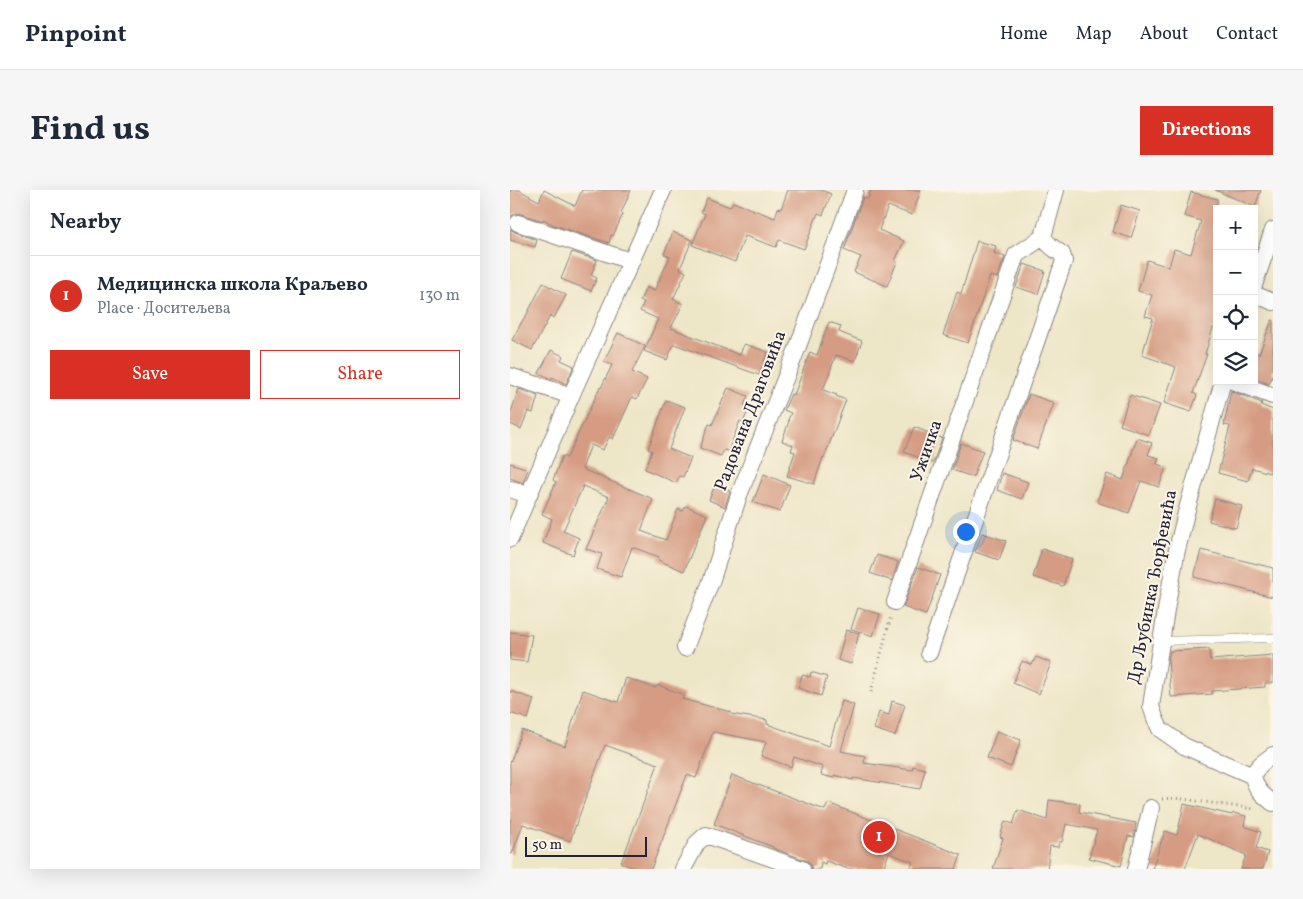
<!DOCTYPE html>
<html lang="en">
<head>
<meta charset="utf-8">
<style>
	body { margin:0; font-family:Vollkorn,serif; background:#f6f6f7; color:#1f2937 }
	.controls { position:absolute; right:15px; top:15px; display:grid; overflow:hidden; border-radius:0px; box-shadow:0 5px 20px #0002 }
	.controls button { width:45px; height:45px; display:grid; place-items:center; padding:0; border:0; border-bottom:1px solid #e0e1e3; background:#fff; color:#1f2937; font:25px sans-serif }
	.scale { position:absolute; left:15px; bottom:12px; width:122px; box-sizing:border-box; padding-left:5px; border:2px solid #22223b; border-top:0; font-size:14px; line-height:18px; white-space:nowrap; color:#22223b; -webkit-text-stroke:4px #fcf5e5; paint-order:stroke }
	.you { position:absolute; left:455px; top:341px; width:18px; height:18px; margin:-12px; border:4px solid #fff; border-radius:50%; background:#1a73e8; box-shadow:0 0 0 8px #1a73e833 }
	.badge { display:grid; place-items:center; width:32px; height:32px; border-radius:50%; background:#d93025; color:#fff; font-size:16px; font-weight:700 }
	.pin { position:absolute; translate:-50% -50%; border:2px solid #fff; box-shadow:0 1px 5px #0006 }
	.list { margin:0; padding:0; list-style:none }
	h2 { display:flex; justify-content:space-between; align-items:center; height:65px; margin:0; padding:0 20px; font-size:21px }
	h2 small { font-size:16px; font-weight:400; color:#747a83 }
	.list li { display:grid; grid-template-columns:32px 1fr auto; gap:15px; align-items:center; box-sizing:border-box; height:80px; padding:0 20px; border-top:1px solid #e0e1e3 }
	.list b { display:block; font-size:19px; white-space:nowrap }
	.list p { margin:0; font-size:16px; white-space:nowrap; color:#747a83 }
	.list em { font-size:16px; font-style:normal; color:#747a83 }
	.actions { display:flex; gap:10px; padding:15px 20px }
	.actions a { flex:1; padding:11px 0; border:1px solid #d93025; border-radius:0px; text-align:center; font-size:18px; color:#d93025 }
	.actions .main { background:#d93025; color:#fff }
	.icon { flex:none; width:28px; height:28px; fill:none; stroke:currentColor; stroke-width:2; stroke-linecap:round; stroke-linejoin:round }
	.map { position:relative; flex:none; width:763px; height:679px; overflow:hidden; border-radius:0px }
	header { display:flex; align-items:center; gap:30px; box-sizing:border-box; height:70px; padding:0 25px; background:#fff; border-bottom:1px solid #e0e1e3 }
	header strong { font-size:24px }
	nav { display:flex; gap:28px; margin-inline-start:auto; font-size:18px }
	.intro { display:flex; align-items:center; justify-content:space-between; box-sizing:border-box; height:120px; padding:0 30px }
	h1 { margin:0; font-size:35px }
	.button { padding:12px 22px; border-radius:0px; background:#d93025; color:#fff; font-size:18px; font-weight:700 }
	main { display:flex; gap:30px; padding:0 30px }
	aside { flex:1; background:#fff; border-radius:0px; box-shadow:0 5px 20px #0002 }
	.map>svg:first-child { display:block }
	.building { fill:#d69c83 }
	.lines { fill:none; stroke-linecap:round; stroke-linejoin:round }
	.lane-casing { stroke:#888481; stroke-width:9 }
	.street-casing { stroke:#888481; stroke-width:18 }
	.path { stroke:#888481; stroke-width:3; stroke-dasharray:1 4; stroke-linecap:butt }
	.lane { stroke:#fff; stroke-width:8 }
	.street { stroke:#fff; stroke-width:16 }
	.labels { text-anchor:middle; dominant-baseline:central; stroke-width:4; stroke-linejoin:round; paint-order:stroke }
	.street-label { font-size:18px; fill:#22223b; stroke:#fcf5e5 }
</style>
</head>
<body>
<header>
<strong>Pinpoint</strong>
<nav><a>Home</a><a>Map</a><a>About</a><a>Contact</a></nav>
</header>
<div class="intro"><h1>Find us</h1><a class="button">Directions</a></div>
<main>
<aside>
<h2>Nearby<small></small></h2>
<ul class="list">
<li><span class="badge">1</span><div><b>Медицинска школа Краљево</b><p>Place · Доситељева</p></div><em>130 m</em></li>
</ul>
<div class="actions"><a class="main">Save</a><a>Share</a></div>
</aside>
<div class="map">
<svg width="763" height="679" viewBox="0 0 763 679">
	<rect width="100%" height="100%" fill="#fcf5e5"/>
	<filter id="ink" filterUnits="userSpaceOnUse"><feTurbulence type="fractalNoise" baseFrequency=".02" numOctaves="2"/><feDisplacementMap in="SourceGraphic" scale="10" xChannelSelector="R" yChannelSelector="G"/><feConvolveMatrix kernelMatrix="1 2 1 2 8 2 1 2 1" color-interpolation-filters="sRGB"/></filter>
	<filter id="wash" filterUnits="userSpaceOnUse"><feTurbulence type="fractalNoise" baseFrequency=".0096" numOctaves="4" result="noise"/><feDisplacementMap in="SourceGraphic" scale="20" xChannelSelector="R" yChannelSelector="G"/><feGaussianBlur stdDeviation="1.12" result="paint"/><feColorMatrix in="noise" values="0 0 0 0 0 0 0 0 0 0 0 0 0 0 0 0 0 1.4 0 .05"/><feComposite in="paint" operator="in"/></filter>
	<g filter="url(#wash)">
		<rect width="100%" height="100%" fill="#ede6c7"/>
		<g id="blocks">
			<path class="building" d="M0,0H9L29,11L34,0L65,16L72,0H121L111,23L113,24L103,46L101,45L99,53L44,35L33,29V31L11,24L6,23L0,27Z
				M278,0H311L321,4L313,25L308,23L294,59L269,50L266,57L235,46L225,72L182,55L195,24L191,22L197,8L220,17L223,12L265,28L268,18L271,19Z
				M361,0H411L402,25L378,16L369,40L394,51L385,71L387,72L377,96L344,82L351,67L334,60L353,7L358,9Z
				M705,0H751L745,17Z
				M681,2L707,9V139L703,138L695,164H697L683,203L687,205L681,222L654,213L666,177L632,165L643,128L635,126L642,105L628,101L637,70L659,77L664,59L681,64L691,31L674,26Z
				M611,15L630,21L621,48L603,42Z
				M0,39L5,42L27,50L25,57L0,50Z
				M163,42L182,50L170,79L176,82L163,109L173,114L161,138L230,165L234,154L258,162L249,185L164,154L157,170L134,161L148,129L130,121L134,112L130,111L136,97L144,101L160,67L154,64Z
				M467,51L486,56L484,63L495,67L487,88L480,86L458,153L433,145L447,102L451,104Z
				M62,62L87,70L81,85L87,88L81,101L51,89Z
				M514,74L535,81L528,104L506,97Z
				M33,93L56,105L44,128L40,126L22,160L2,150L14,128H15Z
				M762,130H763V185L759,194L744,188V162L749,164Z
				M319,132L331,136L329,142L352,151L345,171L326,165L313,200L327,205L326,206L336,210L314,268L313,267L304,294L277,286L285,262L281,261L283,255L272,251L279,231L278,230L281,223L274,220L281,204L284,205L300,162L307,165Z
				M108,143L135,156L122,182L137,189L127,209L122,207L103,249L99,247L93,260L81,255L72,279L143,309L131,341L156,350L168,319L173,321L176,316L197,325L174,381L148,370L149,367L122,357L111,387L87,379L92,364L76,359L99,307L73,296L53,341L69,348L63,365L33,353L42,329L32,324L46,292L43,290L52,266L57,268L90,197L91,198L102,175L94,171Z
				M41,160L53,166L51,170L64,176L56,194L42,187L41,189L29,183Z
				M218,198L238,206L234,215L240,217L233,232L230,231L218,261L214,260L211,266L190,258L199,234L202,235Z
				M9,199L28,206L23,223L18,221L11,239L0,234V225Z
				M721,201L752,213L751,215L763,220V272L760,283L742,278L738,291L708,283L720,236L714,235Z
				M519,204L544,213L527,259L503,250Z
				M620,205L650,215L639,245L610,235Z
				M156,210L175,217L159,259L181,268L173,287L169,286L166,293L135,279L142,261L138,259Z
				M404,237L432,248L423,273L394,262Z
				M627,248L642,253L638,265L649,268L647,274L656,277L649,297L631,291L619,323L587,312L597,284L613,290Z
				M451,253L473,261L463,287L442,280Z
				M0,273L18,279L13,293L0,288Z
				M492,283L518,292L512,309L487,300Z
				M254,284L280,295L270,322L243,312Z
				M205,295L220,301L215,317L199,310Z
				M705,309L732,316L726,338L699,331Z
				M472,343L496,351L489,370L465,362Z
				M532,359L562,369L553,396L523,387Z
				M691,360L763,378V407L684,387Z
				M367,365L388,372L382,391L360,383Z
				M408,377L430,385L416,425L393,417Z
				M348,418L370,424L363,446L341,439Z
				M336,440L349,443L341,474L328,470Z
				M0,442L22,445L17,472L0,470Z
				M699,459L700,470L763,465V493H755V497L702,501V504L661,507L658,470L660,461Z
				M526,467L541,473L529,504L503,493L512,471L522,475Z
				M301,482L317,487L311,506L288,498L292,485L300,487Z
				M116,488L146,498L148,495L174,505L172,509L221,522V524L257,530V534L319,556L332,511L344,515L331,561L355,566L354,573L402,580L403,576L415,579L410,599L343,588V590L324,585V588L311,585L313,577L284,567L281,577L251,566L256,552L203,542L186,588L177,585L141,679H127L111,673L148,574L95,555L60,651L13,634L2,664H0V573L12,540L55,556L73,500L108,512Z
				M0,501L24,509L18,529L0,523Z
				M382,511L395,515L385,546L364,539L369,522L379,525Z
				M487,541L511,550L501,577L477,568Z
				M222,585L315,620L318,613L451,665L446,679H400L403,672L379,663L373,679H338L316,671L315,674L311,672L310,679H302L300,673L295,670L263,658V657L204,634Z
				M539,610L570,614L569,622L626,633L624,647L618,646L611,676L579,668L587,640L556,634L552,652H549L548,657L540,656L537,679H483L493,648L490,647L495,631L503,634L508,620L537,630Z
				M674,614L722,625L723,623L736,626L734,636L751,642L746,658L758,662L753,679H731L736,665L688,644L675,679H642L655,641L667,645Z"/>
		</g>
	</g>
	<g filter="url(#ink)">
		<use href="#blocks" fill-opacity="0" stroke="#888481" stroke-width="1"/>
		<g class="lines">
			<defs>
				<path id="lane" d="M651,451L763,448"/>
				<path id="street" d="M8,33L120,71
					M744,95L763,40
					M744,104L763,112
					M0,186L61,206
					M713,191L676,323L666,364L657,414L641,516L645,528L650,539L674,556L743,586
					M722,191L763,206
					M0,299L19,305
					M0,349L61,206L153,0
					M385,412L506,65L533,47L546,0
					M175,458L202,389L229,305L287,159L345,0
					M419,463L554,71L552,64C544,59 538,55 533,47
					M743,586C745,599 753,605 763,613
					M743,586C746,576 755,571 763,565
					M173,679L187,653L196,645L292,679
					M626,679L641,618"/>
			</defs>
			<use href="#lane" class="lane-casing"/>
			<use href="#street" class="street-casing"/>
			<path class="path" d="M361,502L381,426
				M652,609L665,608L745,619"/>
			<use href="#lane" class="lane"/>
			<use href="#street" class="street"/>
		</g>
	</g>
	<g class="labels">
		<g class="street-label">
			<text transform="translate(241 221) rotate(-69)">Радована Драговића</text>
			<text transform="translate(417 261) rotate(-71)">Ужичка</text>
			<text transform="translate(643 397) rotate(-79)">Др Љубинка Ђорђевића</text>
		</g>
	</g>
</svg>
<div class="controls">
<button>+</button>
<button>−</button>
<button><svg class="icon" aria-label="locate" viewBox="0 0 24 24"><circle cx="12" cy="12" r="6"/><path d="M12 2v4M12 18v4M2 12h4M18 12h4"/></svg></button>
<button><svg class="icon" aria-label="layers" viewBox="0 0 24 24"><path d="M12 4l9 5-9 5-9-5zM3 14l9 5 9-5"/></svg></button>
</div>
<div class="scale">50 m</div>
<div class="you"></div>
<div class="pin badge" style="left:369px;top:647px">1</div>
</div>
</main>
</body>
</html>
